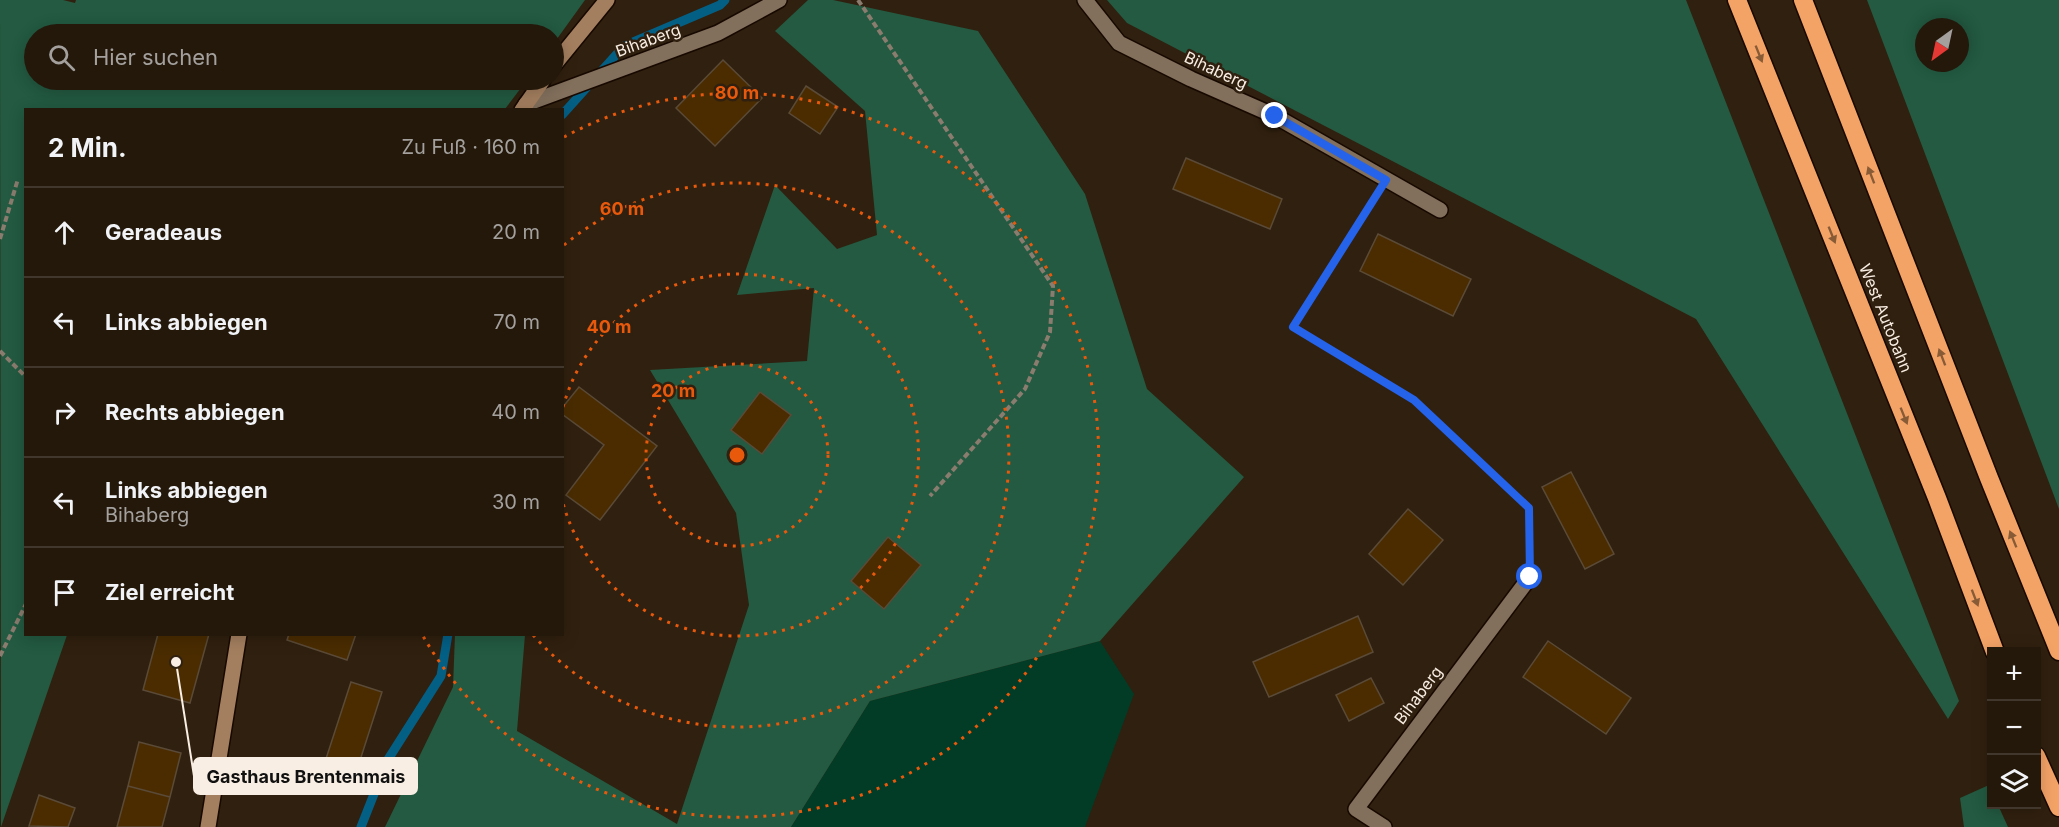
<!DOCTYPE html>
<html lang="de">
<head>
<meta charset="utf-8">
<style>
	body { margin:0; font-family:Inter,sans-serif; background:#2c2114; color:#f1f3f6 }
	.controls { position:absolute; right:18px; bottom:18px; display:grid; overflow:hidden; border-radius:0px; box-shadow:0 3px 15px #0003 }
	.controls button { width:54px; height:54px; display:grid; place-items:center; padding:0; border:0; border-bottom:2px solid #41372c; background:#24180b; color:#f1f3f6; font:30px sans-serif }
	.compass { position:absolute; left:1915px; top:18px; width:54px; height:54px; border-radius:50%; background:#24180b; box-shadow:0 3px 15px #0003; rotate:213deg }
	.stop { position:absolute; width:18px; height:18px; margin:-14px; border:4px solid #2563eb; border-radius:50%; background:#fff }
	.stop.end { background:#2563eb; border-color:#fff; box-shadow:0 2px 6px #0008 }
	.list { margin:0; padding:0; list-style:none }
	h2 { display:flex; justify-content:space-between; align-items:center; height:78px; margin:0; padding:0 24px; font-size:26px }
	h2 small { font-size:20px; font-weight:400; color:#a3a09d }
	.list li { display:grid; grid-template-columns:39px 1fr auto; gap:18px; align-items:center; box-sizing:border-box; height:90px; padding:0 24px; border-top:2px solid #41372c }
	.list b { display:block; font-size:22px; white-space:nowrap }
	.list p { margin:0; font-size:20px; white-space:nowrap; color:#a3a09d }
	.list em { font-size:20px; font-style:normal; color:#a3a09d }
	.icon { flex:none; width:33px; height:33px; fill:none; stroke:currentColor; stroke-width:2; stroke-linecap:round; stroke-linejoin:round }
	.map { position:relative; flex:none; width:2059px; height:827px; overflow:hidden }
	.search { position:absolute; background:#24180b; box-shadow:0 3px 15px #0003; left:24px; top:24px; width:540px; height:66px; display:flex; align-items:center; gap:15px; box-sizing:border-box; padding:0 21px; border-radius:33px; color:#a3a09d; font-size:22px }
	.panel { position:absolute; background:#24180b; box-shadow:0 3px 15px #0003; left:24px; top:108px; width:540px; height:528px; border-radius:0px }
	.map>svg:first-child { display:block }
	.green { fill:#023b26 }
	.forest { fill:#235a41; fill-rule:evenodd }
	.lines { fill:none; stroke-linecap:round; stroke-linejoin:round }
	.stream { stroke:#045f85; stroke-width:9 }
	.building { fill:#4a2c00; stroke:#5a4a37; stroke-width:1.5 }
	.street-casing { stroke:#170900; stroke-width:18 }
	.secondary-casing { stroke:#170900; stroke-width:18 }
	.highway-casing { stroke:#170900; stroke-width:21 }
	.path { stroke:#8a7c6e; stroke-width:4; stroke-dasharray:6 3; stroke-linecap:butt }
	.street { stroke:#826f5c; stroke-width:15 }
	.secondary { stroke:#a47f5f; stroke-width:15 }
	.highway { stroke:#f4a367; stroke-width:18 }
	.oneway { fill:#885b37 }
	.route { stroke:#2563eb; stroke-width:8 }
	.ring { fill:none; stroke:#e8590c; stroke-width:3; stroke-dasharray:3 6 }
	.labels { text-anchor:middle; dominant-baseline:central; stroke-width:5; stroke-linejoin:round; paint-order:stroke }
	.street-label { font-size:16px; fill:#f9eee3; stroke:#30200f }
	.centre { fill:#e8590c; stroke:#30200f; stroke-width:3 }
	.ring-label { font-size:18px; text-anchor:middle; font-weight:bold; fill:#e8590c; stroke:#30200f; stroke-width:5; stroke-linejoin:round; paint-order:stroke }
	.leader { fill:none; stroke:#f9eee3; stroke-width:2 }
	.callout-dot { fill:#f9eee3; stroke:#30200f; stroke-width:2 }
	.callout { fill:#f9eee3; stroke:#f9eee3; stroke-width:2 }
	.callout-label { font-size:18px; text-anchor:middle; font-weight:bold; fill:#111 }
</style>
</head>
<body>
<div class="map">
<svg width="2059" height="827" viewBox="0 0 2059 827">
	<rect width="100%" height="100%" fill="#30200f"/>
	<path class="green" d="M1100,641L1134,694L1085,827H791L870,701Z"/>
	<path class="forest" d="M0,0H63L75,3L76,0H585L554,43V34H34V80H527L505,109L26,110V634L67,635L1,827Z
		M808,0H833L978,31L1085,194L1147,389L1244,477L1100,641L870,701L791,827H385L453,687L455,634L525,635L517,731L677,824L749,605L736,513L650,370L807,361L814,288L737,295L775,185L837,249L877,235L865,111L775,31Z
		M1107,0H1686L1959,701L1948,719L1696,319L1127,23Z
		M1867,0H2059V509ZM1924,27H1960V63H1924Z
		M1989,785L1991,791L1992,804L1998,805L2008,827H1964L1960,798Z"/>
	<g class="lines">
		<path class="stream" d="M562,115L624,46L720,5L725,0
			M361,827L387,761L441,676L448,634"/>
	</g>
	<path class="building" d="M723,60L762,98L715,146L676,108Z
		M806,86L838,107L820,134L789,113Z
		M1186,158L1282,199L1270,229L1173,189Z
		M1378,234L1471,279L1453,316L1360,271Z
		M579,387L657,446L600,520L566,495L604,445L562,414V408Z
		M760,392L791,415L762,454L731,430Z
		M1571,472L1614,554L1585,569L1542,487Z
		M1408,509L1443,540L1403,585L1369,554Z
		M888,537L921,565L884,609L851,581Z
		M1358,616L1373,652L1269,697L1253,662Z
		M158,634H209L190,703L143,690Z
		M289,634H356L347,660L287,640Z
		M1548,641L1631,698L1606,734L1523,677Z
		M1371,678L1384,703L1349,721L1336,695Z
		M351,682L382,692L354,779L323,768Z
		M139,742L181,753L170,797L128,786Z
		M128,786L170,797L162,827H117Z
		M39,795L75,808L68,827L29,826Z"/>
	<g class="lines">
		<defs>
			<path id="street" d="M1085,0L1119,43L1191,79L1275,116L1440,210
				M526,104L718,33L779,0
				M1384,827L1356,809L1530,577"/>
			<path id="secondary" d="M554,65L607,0
				M522,110L543,80
				M208,827L239,634"/>
			<path id="highway" d="M1737,0L1937,498L1995,652
				M1803,0L1989,478L2059,651
				M2036,756L2059,807"/>
		</defs>
		<use href="#street" class="street-casing"/>
		<use href="#secondary" class="secondary-casing"/>
		<use href="#highway" class="highway-casing"/>
		<path class="path" d="M858,0L1053,286L1050,332L1025,389L930,496
			M1375,199L1293,327L1414,400L1529,509V554
			M0,239L18,179
			M0,351L26,377
			M0,656L26,604"/>
		<use href="#street" class="street"/>
		<use href="#secondary" class="secondary"/>
		<use href="#highway" class="highway"/>
	</g>
	<defs><path id="oneway-solid" d="M-6-.8H1V-3.2L6.5 0L1 3.2V.8H-6Z" transform="scale(1.5)"/></defs>
	<g class="oneway">
		<use href="#oneway-solid" transform="translate(1759 54) rotate(68)"/>
		<use href="#oneway-solid" transform="translate(1871 175) rotate(-111)"/>
		<use href="#oneway-solid" transform="translate(1832 235) rotate(68)"/>
		<use href="#oneway-solid" transform="translate(1942 357) rotate(-111)"/>
		<use href="#oneway-solid" transform="translate(1904 416) rotate(68)"/>
		<use href="#oneway-solid" transform="translate(2013 539) rotate(-112)"/>
		<use href="#oneway-solid" transform="translate(1975 598) rotate(69)"/>
	</g>
	<g class="lines">
		<path class="route" d="M1275,116L1386,180L1293,327L1414,400L1529,508L1530,577"/>
	</g>
	<g class="ring">
		<circle cx="737" cy="455" r="91"/>
		<path d="M563 407A181 181 0 1 1 563 503"/>
		<path d="M564 245A272 272 0 1 1 533 635"/>
		<path d="M564 137A362 362 0 1 1 423 636"/>
	</g>
	<g class="labels">
		<g class="street-label">
			<text transform="translate(648 40) rotate(-20)">Bihaberg</text>
			<text transform="translate(1216 70) rotate(25)">Bihaberg</text>
			<text transform="translate(1886 318) rotate(68)">West Autobahn</text>
			<text transform="translate(1418 695) rotate(-53)">Bihaberg</text>
		</g>
	</g>
	<circle cx="737" cy="455" r="9" class="centre"/>
	<g class="ring-label">
		<text x="737" y="99">80 m</text>
		<text x="622" y="215">60 m</text>
		<text x="609" y="333">40 m</text>
		<text x="673" y="397">20 m</text>
	</g>
	<path class="leader" d="M176 662L194 776"/>
	<circle class="callout-dot" cx="176" cy="662" r="6"/>
	<rect class="callout" x="194" y="758" width="223" height="36" rx="6"/>
	<g class="callout-label">
		<text x="306" y="783">Gasthaus Brentenmais</text>
	</g>
</svg>
<div class="controls">
<button>+</button>
<button>−</button>
<button><svg class="icon" aria-label="layers" viewBox="0 0 24 24"><path d="M12 4l9 5-9 5-9-5zM3 14l9 5 9-5"/></svg></button>
</div>
<svg class="compass" viewBox="-18 -18 36 36"><path d="M0-13l5 13h-10z" fill="#e53935"/><path d="M0 13l5-13h-10z" fill="#a3a09d"/></svg>
<div class="stop" style="left:1530px;top:577px"></div>
<div class="stop end" style="left:1275px;top:116px"></div>
<div class="search"><svg class="icon" aria-label="search" viewBox="0 0 24 24"><circle cx="10" cy="10" r="6"/><path d="M15 15l6 6"/></svg>Hier suchen</div>
<section class="panel">
<h2>2 Min.<small>Zu Fuß · 160 m</small></h2>
<ul class="list">
<li><svg class="icon" aria-label="ahead" viewBox="0 0 24 24"><path d="M12 20V5M6 11l6-6 6 6"/></svg><div><b>Geradeaus</b></div><em>20 m</em></li>
<li><svg class="icon" aria-label="left" viewBox="0 0 24 24"><path d="M17 20v-9H6M10 6l-5 5 5 5"/></svg><div><b>Links abbiegen</b></div><em>70 m</em></li>
<li><svg class="icon" aria-label="right" viewBox="0 0 24 24"><path d="M7 20v-9h11M14 6l5 5-5 5"/></svg><div><b>Rechts abbiegen</b></div><em>40 m</em></li>
<li><svg class="icon" aria-label="left" viewBox="0 0 24 24"><path d="M17 20v-9H6M10 6l-5 5 5 5"/></svg><div><b>Links abbiegen</b><p>Bihaberg</p></div><em>30 m</em></li>
<li><svg class="icon" aria-label="arrive" viewBox="0 0 24 24"><path d="M6 21V4h12l-3 4 3 4H6"/></svg><div><b>Ziel erreicht</b></div></li>
</ul>
</section>
</div>
</body>
</html>
